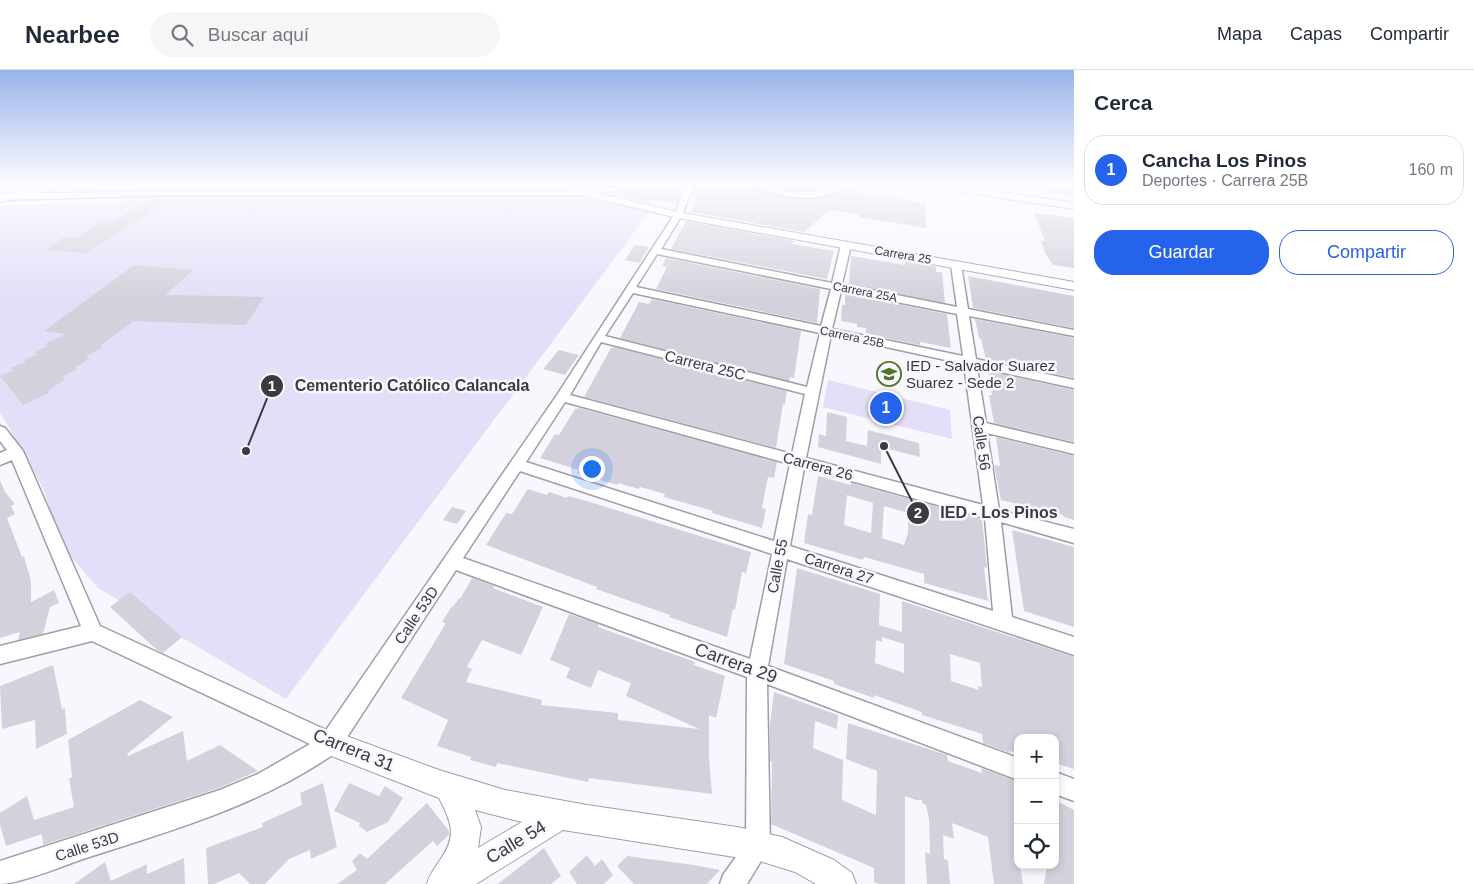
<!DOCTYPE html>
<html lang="es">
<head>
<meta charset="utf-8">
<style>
	body { margin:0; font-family:Arial,sans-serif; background:#f6f6f7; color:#1f2937 }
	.controls { position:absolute; right:15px; bottom:15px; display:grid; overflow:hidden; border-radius:10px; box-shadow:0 2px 8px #0003 }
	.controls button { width:45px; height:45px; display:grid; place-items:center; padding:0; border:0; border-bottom:1px solid #e0e1e3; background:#fff; color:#1f2937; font:25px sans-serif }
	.you { position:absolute; left:591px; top:398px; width:18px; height:18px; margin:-12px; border:4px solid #fff; border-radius:50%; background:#1a73e8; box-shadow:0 0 0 8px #1a73e833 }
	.badge { display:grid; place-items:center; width:32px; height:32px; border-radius:50%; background:#2563eb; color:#fff; font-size:16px; font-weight:700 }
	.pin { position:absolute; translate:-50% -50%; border:2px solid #fff; box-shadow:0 1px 5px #0006 }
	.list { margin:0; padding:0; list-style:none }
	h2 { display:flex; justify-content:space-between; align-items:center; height:65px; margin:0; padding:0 20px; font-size:21px }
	h2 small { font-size:16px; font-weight:400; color:#747a83 }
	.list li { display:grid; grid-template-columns:32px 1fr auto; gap:15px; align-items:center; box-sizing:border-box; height:70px; margin:0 10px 10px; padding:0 10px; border:1px solid #e0e1e3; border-radius:20px }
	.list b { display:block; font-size:19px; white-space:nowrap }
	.list p { margin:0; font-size:16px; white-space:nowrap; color:#747a83 }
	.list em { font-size:16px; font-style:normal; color:#747a83 }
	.actions { display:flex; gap:10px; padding:15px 20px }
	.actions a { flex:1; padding:11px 0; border:1px solid #2563eb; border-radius:20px; text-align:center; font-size:18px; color:#2563eb }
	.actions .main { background:#2563eb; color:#fff }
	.icon { flex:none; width:28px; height:28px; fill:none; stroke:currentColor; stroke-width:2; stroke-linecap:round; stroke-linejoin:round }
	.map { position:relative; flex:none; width:1074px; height:814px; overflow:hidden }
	header { display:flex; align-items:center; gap:30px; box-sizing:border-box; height:70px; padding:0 25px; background:#fff; border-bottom:1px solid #e0e1e3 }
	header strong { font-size:24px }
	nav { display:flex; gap:28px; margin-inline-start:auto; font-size:18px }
	.search { width:350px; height:45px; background:#f6f6f7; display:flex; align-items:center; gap:12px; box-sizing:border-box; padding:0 18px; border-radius:28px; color:#747a83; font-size:19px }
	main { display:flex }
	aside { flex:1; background:#fff }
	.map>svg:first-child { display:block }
	.green { fill:#e4def8 }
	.building { fill:#d4d1dc; fill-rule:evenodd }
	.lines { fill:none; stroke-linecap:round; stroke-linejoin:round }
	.minor-casing { stroke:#a09da8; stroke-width:3 }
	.tertiary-casing { stroke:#a09da8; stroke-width:2 }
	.minor { fill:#fff; fill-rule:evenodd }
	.tertiary { fill:#fff; fill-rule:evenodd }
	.labels { text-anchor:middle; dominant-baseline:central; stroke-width:5; stroke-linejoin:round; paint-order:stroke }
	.far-street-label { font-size:12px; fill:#3b3a3f; stroke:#f9f7fe }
	.street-label { font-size:15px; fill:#3b3a3f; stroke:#f9f7fe }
	.poi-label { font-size:15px; fill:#3b3a3f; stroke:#f9f7fe; text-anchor:start }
	.near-street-label { font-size:18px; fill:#3b3a3f; stroke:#f9f7fe }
	.leader { fill:none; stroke:#3b3a3f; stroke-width:2 }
	.callout-dot { fill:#3b3a3f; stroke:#f9f7fe; stroke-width:2 }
	.mark-label { font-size:15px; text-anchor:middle; font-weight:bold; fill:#fff }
	.callout-label { font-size:16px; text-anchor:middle; font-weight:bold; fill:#3b3a3f; stroke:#f9f7fe; stroke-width:5; stroke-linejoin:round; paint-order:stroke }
</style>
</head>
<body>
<header>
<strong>Nearbee</strong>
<div class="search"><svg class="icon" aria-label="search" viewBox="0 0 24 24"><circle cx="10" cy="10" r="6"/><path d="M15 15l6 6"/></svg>Buscar aquí</div>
<nav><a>Mapa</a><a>Capas</a><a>Compartir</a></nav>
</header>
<main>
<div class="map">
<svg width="1074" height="814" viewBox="0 0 1074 814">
	<rect width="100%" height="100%" fill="#f9f7fe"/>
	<path class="green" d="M281,128H586L649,142L286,629L98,518L61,475L44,420L0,342V136L172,129Z
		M828,310L950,340L952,369L823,337Z"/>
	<path class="building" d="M651,114H684L676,133L650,130L648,133L614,125L617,122L645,118Z
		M696,114H750L759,120L770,124L807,129L830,126L840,119L834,116L808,120H790L765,114H841L875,128L876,125L889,126V125L899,129L925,133L926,158L860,147V145L829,140L804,162L691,142L696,126L692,124Z
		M1039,114H1074V126L1038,121Z
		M174,127L86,183L45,180L65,167L76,168L100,153L108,154L152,128Z
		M1034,143L1074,148V198L1053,195L1045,183L1041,171H1045Z
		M686,151L794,171L791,174L834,181L827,209L671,179Z
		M635,175L649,177L639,193L625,190Z
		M851,186L905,195V191L936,197V202H942L945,233L849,214Z
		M666,188L820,219L817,253L656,219L667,197L662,196Z
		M134,195L193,200L165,225L264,227L246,255L133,251L100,276L103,277L86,287L89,289L75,297L78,299L62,307L65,309L48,321L49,323L23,335L0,306L14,300L11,298L26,292L24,290L38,284L35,282L48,276L45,274L66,264L44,261Z
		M968,206L1074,226V258L973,238Z
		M845,224L947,244L951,278L920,272V275L866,264V258L857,257V254L841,251L842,235H845Z
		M652,229L801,261L794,308L790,307L789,311L620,268L639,232L649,234Z
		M975,249L1074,268V308L986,289L981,269L979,268Z
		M615,277L787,321L785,335L783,334L776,378L584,327L611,278Z
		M559,280L579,285L565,305L543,299Z
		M988,301L1074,320V372L994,353L989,325H992Z
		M579,338L777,392L774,408L768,407L762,438L766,439L762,458L712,443L713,441L664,427L665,424L640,417L639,419L618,413L617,415L577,403L579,400L540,388L555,364L559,365L575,339Z
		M827,342L847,347L846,371L867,376L868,360L919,373L920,387L881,377V394L818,377L819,364L826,366Z
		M996,367L1074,386V450L1064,447L1063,445L1001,430L994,395L1000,396Z
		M818,406L851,415V413L982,449L987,498L984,497L988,531L924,513V504L864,487L863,490L804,473L808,444L812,445ZM847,425L873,433L871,463L844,455ZM884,436L908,443V463L904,475L882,468Z
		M0,410L5,422L15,434L11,436L15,444L7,448L22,487L24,486L31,511V532L54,520L59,533L50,537L43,564L18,570L20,562L0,568Z
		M528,419L547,425L549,422L567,428L568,426L587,431L751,482L746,503L742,502L735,540L733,539L727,567L669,547L670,545L596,519L597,517L486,475L506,443L512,444Z
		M452,437L466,441L457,454L443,450Z
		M1012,460L1074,477V557L1024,541Z
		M797,498L880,524L879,555L902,562V531L1074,587V699L1055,693V668H1018V683L1009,681L1010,683L983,673L982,664L922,645V642L874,625V628L834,614V611L784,594ZM882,567L904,574V603L875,593L876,570L882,572ZM950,584L980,593L982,617L978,616L979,620L951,611Z
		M472,508L494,516L493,518L543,537L521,585L482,570L467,597L472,599L466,612L542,630L541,635L618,643V650L699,659L626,626L631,613L598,600L591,618L566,608L570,598L550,590L569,544L599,554L598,557L695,592L694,595L725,606L716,648L709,645V687L712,724L589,708L588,712L497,693L496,697L470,690L471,687L437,676L448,650L401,628L446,553L442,552L452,536L453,537L459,528L460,529Z
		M130,522L182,567L163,583L157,580L110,537Z
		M53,595L62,639L65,638L67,664L36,679L35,650L2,659L0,616Z
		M774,622L838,645L837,659L815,651L813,678L843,690L842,730L876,745L877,701L846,689L848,653L947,685L948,691L982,703L981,698L1018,712V795H1020L1023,814H994L988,767L952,753L954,769L943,765L944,789L948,790L950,814H927L925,782L930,784L929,749L926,735L922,733V730H916L905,726V814H879L874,812V798L771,754L772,692L770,691V654Z
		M140,630L173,647L127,684L128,686L183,661L187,691L220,675L258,701L219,718L43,775L42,764L6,776L0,755V743L27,726L34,750L74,737L69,709L72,707L68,670Z
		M323,713L337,777L311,789L310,780L289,789L265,814H250L239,803L214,814H208L206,778L263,757L262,753L302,735L300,723Z
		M349,713L379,726L385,716L403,728L388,752L367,762L359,756L360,753L334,741Z
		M1055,730L1074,740V814H1044L1047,795H1055Z
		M427,733L449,761V765L437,776L433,771L385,814H337L357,800L352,791L360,783L367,789Z
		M544,778L561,806L551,814H498Z
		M587,785L595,796L602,789L613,805L604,814H577L569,802Z
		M627,786L694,795L720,800L707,814H634L617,796Z
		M184,788L185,814H74L105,792L111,811L147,794V804Z"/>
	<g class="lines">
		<defs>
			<path id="minor" d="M629,114H649L645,116L585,125H179L0,130V124L179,121H585Z
				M686,114H694L682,145L661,179L832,213L841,175L846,172L851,175L842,214L957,237L951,195L956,192L961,195L968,239L1074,260V266L969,246L976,289L1074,310V318L977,297L986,353L1074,374V384L987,363L999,440L1074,459V473L1001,452L1012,547L1074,567V585L787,489L768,596L1018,688V710L767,614L770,776L747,814H720L723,805L746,773L747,607L456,500L338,681C261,736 169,761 80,790C61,797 18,814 0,814V791L220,720L258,704L310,674L92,571L0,594V576L81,556L12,390L0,395V383L7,380L0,371V356L5,358L23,381L100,556L326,660L557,325L674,145ZM657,184L831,219L821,256L636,217ZM841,221L957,244L963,286L832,259ZM633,223L820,263L807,317L605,266ZM831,265L964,294L983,435L806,388ZM601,272L805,324L792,384L570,325ZM565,332L790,394L774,471L526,392ZM804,398L985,448L993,541L790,476ZM520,401L772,484L750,589L463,488Z
				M752,114C763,114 772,119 783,121C800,124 817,121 834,118L838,120C820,133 769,128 752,114Z
				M1055,702L1074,709V731L1055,724Z"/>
			<path id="tertiary" d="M50,114H68L67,116L0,132V126Z
				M554,114H569L588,121L678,142L1074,212V220L678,148L581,125Z
				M925,114H950L1074,133V139L930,117Z
				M330,660L439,700L505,720L587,735L737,757L782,767L834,790L852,803L856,814H816L795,802L760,791L563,760L476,814H427C429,805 435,798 440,790C458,765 451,752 439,728L321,682L317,673L321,664ZM475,740L522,752L478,778L481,757Z"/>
		</defs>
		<use href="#minor" class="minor-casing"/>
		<use href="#tertiary" class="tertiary-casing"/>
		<use href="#minor" class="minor"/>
		<use href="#tertiary" class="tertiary"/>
	</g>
	<linearGradient id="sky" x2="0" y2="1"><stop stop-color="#99b4ea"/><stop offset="0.5" stop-color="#fcfbff"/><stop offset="1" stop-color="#fcfbff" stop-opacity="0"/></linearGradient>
	<rect width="1074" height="228" fill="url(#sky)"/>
	<defs>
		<symbol id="school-ring" viewBox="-11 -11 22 22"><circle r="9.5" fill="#f9f7fe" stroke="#537329" stroke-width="1.5"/><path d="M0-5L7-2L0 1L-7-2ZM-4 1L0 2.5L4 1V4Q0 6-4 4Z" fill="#537329"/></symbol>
	</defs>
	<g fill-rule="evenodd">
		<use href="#school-ring" x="875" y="290" width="28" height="28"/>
	</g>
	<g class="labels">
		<g class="far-street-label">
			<text transform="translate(903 185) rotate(10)">Carrera 25</text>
			<text transform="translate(865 222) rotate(11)">Carrera 25A</text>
			<text transform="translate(852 267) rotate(12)">Carrera 25B</text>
		</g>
		<g class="street-label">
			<text transform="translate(705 295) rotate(14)">Carrera 25C</text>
			<text transform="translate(982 373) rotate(82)">Calle 56</text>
			<text transform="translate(818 396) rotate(15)">Carrera 26</text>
			<text transform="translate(777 496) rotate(-79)">Calle 55</text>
			<text transform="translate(839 498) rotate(18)">Carrera 27</text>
			<text transform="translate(416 545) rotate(-56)">Calle 53D</text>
			<text transform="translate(87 776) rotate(-18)">Calle 53D</text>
		</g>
		<g class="poi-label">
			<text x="906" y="295">IED - Salvador Suarez<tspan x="906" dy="17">Suarez - Sede 2</tspan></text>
		</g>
		<g class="near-street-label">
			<text transform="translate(736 593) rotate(20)">Carrera 29</text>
			<text transform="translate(354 680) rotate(22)">Carrera 31</text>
			<text transform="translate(516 772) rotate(-31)">Calle 54</text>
		</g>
	</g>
	<path class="leader" d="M246 381L272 316M884 376L918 443"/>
	<g class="callout-dot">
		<circle cx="246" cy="381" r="5"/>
		<circle cx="884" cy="376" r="5"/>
		<circle cx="272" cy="316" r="12"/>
		<circle cx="918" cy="443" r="12"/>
	</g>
	<g class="mark-label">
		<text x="272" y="321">1</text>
		<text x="918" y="448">2</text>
	</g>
	<g class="callout-label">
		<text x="412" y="321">Cementerio Católico Calancala</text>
		<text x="999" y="448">IED - Los Pinos</text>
	</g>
</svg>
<div class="controls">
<button>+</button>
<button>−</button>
<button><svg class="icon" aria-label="locate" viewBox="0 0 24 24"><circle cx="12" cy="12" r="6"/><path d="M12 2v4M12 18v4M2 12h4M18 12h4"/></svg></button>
</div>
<div class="you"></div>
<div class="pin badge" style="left:886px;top:338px">1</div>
</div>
<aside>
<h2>Cerca<small></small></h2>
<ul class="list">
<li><span class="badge">1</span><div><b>Cancha Los Pinos</b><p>Deportes · Carrera 25B</p></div><em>160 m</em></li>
</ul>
<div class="actions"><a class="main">Guardar</a><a>Compartir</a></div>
</aside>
</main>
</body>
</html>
